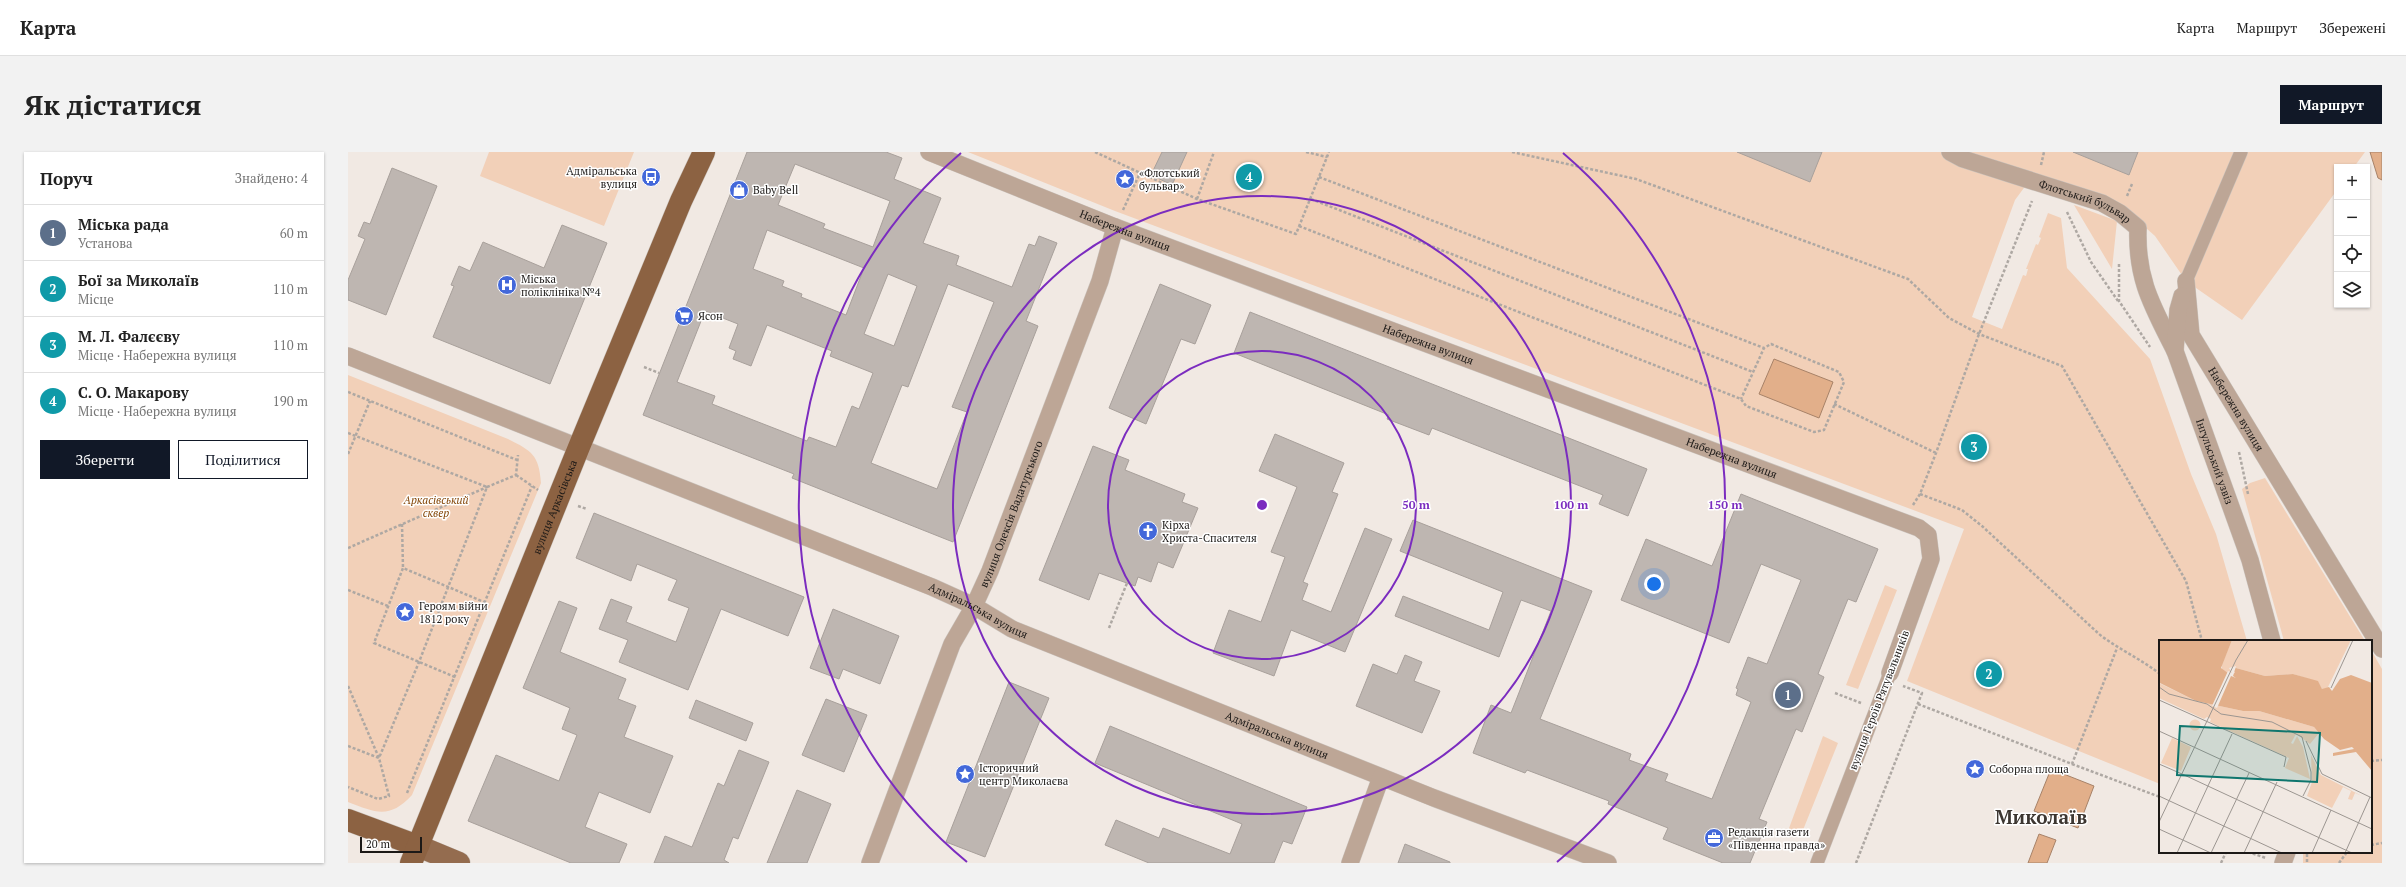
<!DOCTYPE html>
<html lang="uk">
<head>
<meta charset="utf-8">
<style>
	body { margin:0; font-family:"PT Serif",serif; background:#f2f2f2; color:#222 }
	.controls { position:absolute; right:12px; top:12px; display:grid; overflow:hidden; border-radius:0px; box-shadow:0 1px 3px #0004 }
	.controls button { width:36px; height:36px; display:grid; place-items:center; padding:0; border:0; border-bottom:1px solid #e0e0e0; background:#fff; color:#222; font:20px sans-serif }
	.scale { position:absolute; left:12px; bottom:10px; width:62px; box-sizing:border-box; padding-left:4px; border:2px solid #1c1917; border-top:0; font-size:11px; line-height:14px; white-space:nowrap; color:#1c1917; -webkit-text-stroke:3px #fff; paint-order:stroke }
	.you { position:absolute; left:1306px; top:432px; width:14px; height:14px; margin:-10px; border:3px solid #fff; border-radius:50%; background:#1a73e8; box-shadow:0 0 0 6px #1a73e833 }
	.badge { display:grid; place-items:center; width:26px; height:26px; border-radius:50%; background:#111827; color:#fff; font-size:13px; font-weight:700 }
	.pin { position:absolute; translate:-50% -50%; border:2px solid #fff; box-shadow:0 1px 4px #0006 }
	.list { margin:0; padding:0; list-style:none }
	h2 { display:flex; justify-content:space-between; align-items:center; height:52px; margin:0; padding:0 16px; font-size:17px }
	h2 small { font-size:13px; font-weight:400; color:#767676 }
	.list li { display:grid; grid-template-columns:26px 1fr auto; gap:12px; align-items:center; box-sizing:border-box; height:56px; padding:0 16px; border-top:1px solid #e0e0e0 }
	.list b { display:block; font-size:15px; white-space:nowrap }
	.list p { margin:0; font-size:13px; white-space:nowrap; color:#767676 }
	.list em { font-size:13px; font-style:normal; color:#767676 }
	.actions { display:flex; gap:8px; padding:12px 16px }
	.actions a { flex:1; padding:9px 0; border:1px solid #111827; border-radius:0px; text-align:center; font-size:14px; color:#111827 }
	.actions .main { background:#111827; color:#fff }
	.icon { flex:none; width:22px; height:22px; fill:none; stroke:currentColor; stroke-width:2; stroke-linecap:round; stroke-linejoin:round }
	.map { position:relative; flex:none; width:2034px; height:711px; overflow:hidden; border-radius:0px }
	header { display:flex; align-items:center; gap:24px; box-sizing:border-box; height:56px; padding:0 20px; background:#fff; border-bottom:1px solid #e0e0e0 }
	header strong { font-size:19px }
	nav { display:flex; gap:22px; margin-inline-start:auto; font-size:14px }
	.intro { display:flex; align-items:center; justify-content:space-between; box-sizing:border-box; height:96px; padding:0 24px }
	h1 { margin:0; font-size:28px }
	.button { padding:10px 18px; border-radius:0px; background:#111827; color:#fff; font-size:14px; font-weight:700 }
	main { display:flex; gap:24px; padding:0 24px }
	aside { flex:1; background:#fff; border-radius:0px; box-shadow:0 1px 3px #0004 }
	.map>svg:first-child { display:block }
	.green { fill:#f2d0b8 }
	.water { fill:#e2af8a; stroke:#a78268 }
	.building { fill:#beb6b1; stroke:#a8a09b; fill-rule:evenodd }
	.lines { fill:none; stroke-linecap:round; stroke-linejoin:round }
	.pedestrian-casing { stroke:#cbc4be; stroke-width:14 }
	.minor-casing { stroke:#cbc4be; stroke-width:18 }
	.primary-casing { stroke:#cbc4be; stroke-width:23 }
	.trunk-casing { stroke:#cbc4be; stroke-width:23 }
	.path { stroke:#aea8a3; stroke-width:2.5; stroke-dasharray:3 2; stroke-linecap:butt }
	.pedestrian { stroke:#bda696; stroke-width:13 }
	.minor { stroke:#bda696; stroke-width:17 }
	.primary { stroke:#946c4f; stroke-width:22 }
	.trunk { stroke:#8c6242; stroke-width:22 }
	.ring { fill:none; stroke:#7b2cbf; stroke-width:2 }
	.labels { text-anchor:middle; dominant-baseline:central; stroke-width:3; stroke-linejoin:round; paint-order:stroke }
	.poi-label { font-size:11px; fill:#1c1917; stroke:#fff; text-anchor:start }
	.street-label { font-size:11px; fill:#1c1917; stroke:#fff }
	.park-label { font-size:11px; font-style:italic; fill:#834506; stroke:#fff }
	.town-label { font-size:19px; font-weight:bold; fill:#3c3631; stroke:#fff }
	.inset-road { fill:none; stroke:#9c9691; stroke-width:1 }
	.view { fill:#0f766e; fill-opacity:0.15; stroke:#0f766e; stroke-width:2 }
	.inset-edge { fill:none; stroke:#1c1917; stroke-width:2 }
	.centre { fill:#7b2cbf; stroke:#fff; stroke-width:2 }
	.ring-label { font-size:12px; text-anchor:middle; font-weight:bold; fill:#7b2cbf; stroke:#fff; stroke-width:3; stroke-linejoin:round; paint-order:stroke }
</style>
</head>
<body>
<header>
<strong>Карта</strong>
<nav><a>Карта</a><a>Маршрут</a><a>Збережені</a></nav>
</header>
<div class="intro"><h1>Як дістатися</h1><a class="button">Маршрут</a></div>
<main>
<aside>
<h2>Поруч<small>Знайдено: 4</small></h2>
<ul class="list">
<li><span class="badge" style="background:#5c6f8a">1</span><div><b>Міська рада</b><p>Установа</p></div><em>60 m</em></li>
<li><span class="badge" style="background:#0f9aa8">2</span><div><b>Бої за Миколаїв</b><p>Місце</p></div><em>110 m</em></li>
<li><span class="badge" style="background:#0f9aa8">3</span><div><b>М. Л. Фалєєву</b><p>Місце · Набережна вулиця</p></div><em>110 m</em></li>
<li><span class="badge" style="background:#0f9aa8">4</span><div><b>С. О. Макарову</b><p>Місце · Набережна вулиця</p></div><em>190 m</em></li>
</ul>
<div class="actions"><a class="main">Зберегти</a><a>Поділитися</a></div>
</aside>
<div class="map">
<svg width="2034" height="711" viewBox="0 0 2034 711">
	<rect width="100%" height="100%" fill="#f1e9e3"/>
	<path class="green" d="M141,0H286L256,74L132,24Z
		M620,0H2017L2006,15H1989V38L1894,168L1838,129L1807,84L1771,52L1684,25L1667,48L1624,165L1654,177L1675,123L1678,124L1680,117H1678L1688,92L1690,93L1693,86L1691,85L1700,61L1713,66L1719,116L1802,207L1843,322L1868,382L1899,489H1812V632L1559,529L1616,377L767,59Z
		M1726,53L1769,69L1764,117Z
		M0,223L160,287C184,299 191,303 193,331L64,643C42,667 28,661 0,650Z
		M1917,326L2017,489H1936L1894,337L1902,331Z
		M1537,433L1549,438L1510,537L1498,533Z
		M2023,498L2034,517V711H1955V700H2023Z
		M1475,584L1490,591L1453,683L1440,679Z"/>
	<path class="water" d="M2022,0H2034V28L2030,26Z
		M1426,207L1485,230L1471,266L1411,242Z
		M1703,617L1746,634L1730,676L1686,659Z
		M1691,682L1708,688L1699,711H1680Z"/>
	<path class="building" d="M399,0H538L554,6L546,27L593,46L575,91L611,104L608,113L664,135L681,92L687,94L691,84L709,91L678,169L690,174L605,390L444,326L446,322L295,263ZM447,12L542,49L525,95L475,76L477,72L430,53ZM419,78L516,116L498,163L453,145L454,142L434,134L436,129L405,117ZM540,122L569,134L546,194L516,182ZM600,132L646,150L604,255L619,260L589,337L523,311L554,233L560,235ZM357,159L390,172L381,196L388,199L385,207L403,214L419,173L484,199L482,204L525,221L511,257L504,254L488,295L461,285L459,289L364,252L367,244L329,230Z
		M814,0H839L824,33L803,23Z
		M1389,0H1474L1462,30Z
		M1725,0H1790L1781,23Z
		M44,16L89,34L38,163L0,148V128L17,87L10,84L16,70L22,72Z
		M214,73L259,91L202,232L85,185L106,134L103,133L111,114L122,119L135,90L196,116Z
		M812,132L863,153L847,192L833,187L798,272L761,256Z
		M902,160L1299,317L1280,364L1251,352L1255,343L1084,276L1081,283L1039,267L1041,263L886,201Z
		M927,282L996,311L984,340L990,342L955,430L960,432L954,448L983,460L1017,376L1044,387L997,500L943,478L926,524L865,501L881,458L913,470L937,405L923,400L949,335L911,319Z
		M745,294L781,308L777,318L837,342L834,350L850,356L825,416L810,410L803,430L790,425L787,434L751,421L741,448L691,428Z
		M1393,342L1530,397L1508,450L1500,447L1470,522L1476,525L1454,580L1448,577L1411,667L1419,670L1402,711H1375L1315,687L1320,676L1260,652L1261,649L1179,618L1177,621L1125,601L1143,553L1163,561L1203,459L1173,448L1151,505L1047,464L1055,444L1141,478L1155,440L1052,399L1065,368L1244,439L1192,567L1283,602L1281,608L1320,622L1317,629L1364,647L1403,550L1388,543L1390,537L1388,536L1400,505L1419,512L1453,428L1413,412L1381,491L1273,448L1298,387L1364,414Z
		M246,361L456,445L440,484L373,457L340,538L271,510L280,488L251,477L263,447L284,455L278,470L328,490L341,456L320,448L329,428L289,412L283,429L228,406Z
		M211,449L229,456L212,500L278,527L270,547L288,554L276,585L325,604L302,661L251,640L237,675L279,692L271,711H223L120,669L148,603L211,629L229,583L214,577L222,556L175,536Z
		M485,457L551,484L532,532L495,517L491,527L462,516Z
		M1057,503L1074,510L1066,529L1092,539L1074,581L1008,554L1025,512L1049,522Z
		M661,530L701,546L637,705L598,690Z
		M478,547L519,563L496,620L454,603Z
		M348,548L405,571L398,589L341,566Z
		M762,574L959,655L944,692L935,689L926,711H801L757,693L768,668L811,686L815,676L882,702L894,672L747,611Z
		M391,598L421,610L390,687L385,685L376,708L381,711H306L317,684L344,695L370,631L376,634Z
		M449,638L483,652L459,711H419Z
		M1057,692L1102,710V711H1050Z"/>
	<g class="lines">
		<defs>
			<path id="pedestrian" d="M1838,129L1893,0
				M1469,711L1542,521"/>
			<g id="minor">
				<path id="s1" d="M581,0L767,75L1571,376L1580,383L1583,407L1542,521"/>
				<path id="s2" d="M1602,0L1615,7L1754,51L1772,61L1790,76C1788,128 1805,155 1827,199"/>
				<path id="s3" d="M1838,129L1843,183L2034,497"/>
				<path id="s4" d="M1834,144L1830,158L1827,199L1902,408L1924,489"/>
				<path id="s5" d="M0,204L584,435L626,454L664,477L1086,646L1260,711"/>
				<path id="s6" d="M522,711L604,492L626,454L642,419L752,129L767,75"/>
				<path d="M1002,711L1033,625"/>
				<path d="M1935,711L1939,700"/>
			</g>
			<path id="primary" d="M70,694L111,711"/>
			<g id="trunk">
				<path d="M0,668L70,694"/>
				<path id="s7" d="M63,711L231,295L333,49L356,0"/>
			</g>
		</defs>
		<use href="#pedestrian" class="pedestrian-casing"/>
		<use href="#minor" class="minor-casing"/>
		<use href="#primary" class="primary-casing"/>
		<use href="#trunk" class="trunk-casing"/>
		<path class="path" d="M747,0L849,47L948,82L981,0
			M958,0L979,5
			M1164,0L1288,27L1560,127L1601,166L1631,182L1714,214L1838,429L1854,489
			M1693,13L1696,0
			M971,25L1416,196
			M1779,44L1784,32
			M849,47L866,0
			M963,47L1405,220
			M775,58L792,21
			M1719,60L1743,110L1770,149
			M951,74L1393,247L1398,254L1466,280L1476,278L1496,230L1491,220L1423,192L1416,196L1393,247
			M1771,112V149L1802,195
			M296,215L311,221
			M0,240L169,308
			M1486,252L1588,301
			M0,281L139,335
			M1891,300L1900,342
			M0,302L22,249
			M168,323L190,338
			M1572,342L1614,358L1634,374L1751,482C1770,497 1793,507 1812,522
			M1565,353L1572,342L1588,301L1631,182L1684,49
			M230,354L239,357
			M54,372L55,416
			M0,396L139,335
			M0,438L40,454
			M761,476L779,431
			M107,525L26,491L55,416L136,450
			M0,534L31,606L41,644L30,647L0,635
			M1487,541L1513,551
			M1570,552L1724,612L1769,496
			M0,594L31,606L71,510L139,335L168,323L170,303
			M2023,609L2034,608
			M1724,612L1812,645
			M59,641L184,334
			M2023,693L2034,691
			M1900,700L1918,706
			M1959,702V711
			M1508,711L1574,541L1555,534
			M1873,711L1878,700
			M1991,711L1999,700"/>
		<use href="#pedestrian" class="pedestrian"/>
		<use href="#minor" class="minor"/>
		<use href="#primary" class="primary"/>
		<use href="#trunk" class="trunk"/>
	</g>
	<g class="ring">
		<circle cx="914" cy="353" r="154"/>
		<circle cx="914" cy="353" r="309"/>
		<path d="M619 710A463 463 0 0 1 613 1M1215 1A463 463 0 0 1 1209 710"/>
	</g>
	<defs>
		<symbol id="bus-disc" viewBox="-11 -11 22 22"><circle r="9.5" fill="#4368da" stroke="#fff"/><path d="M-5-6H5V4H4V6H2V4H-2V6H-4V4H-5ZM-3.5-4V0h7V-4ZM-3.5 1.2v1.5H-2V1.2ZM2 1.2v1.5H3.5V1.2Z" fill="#fff"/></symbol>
		<symbol id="sight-disc" viewBox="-11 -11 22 22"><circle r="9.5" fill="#4368da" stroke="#fff"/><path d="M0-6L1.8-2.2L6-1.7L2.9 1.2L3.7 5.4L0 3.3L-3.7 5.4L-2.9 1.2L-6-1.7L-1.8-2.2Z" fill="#fff"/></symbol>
		<symbol id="shop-disc" viewBox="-11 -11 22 22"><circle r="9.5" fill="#4368da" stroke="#fff"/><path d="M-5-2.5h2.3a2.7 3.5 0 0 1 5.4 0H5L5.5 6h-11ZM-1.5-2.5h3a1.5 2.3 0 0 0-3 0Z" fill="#fff"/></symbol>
		<symbol id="hospital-disc" viewBox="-11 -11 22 22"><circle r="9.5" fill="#4368da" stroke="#fff"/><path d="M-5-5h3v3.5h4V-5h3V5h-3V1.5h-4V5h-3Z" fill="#fff"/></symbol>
		<symbol id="supermarket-disc" viewBox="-11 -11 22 22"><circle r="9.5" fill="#4368da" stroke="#fff"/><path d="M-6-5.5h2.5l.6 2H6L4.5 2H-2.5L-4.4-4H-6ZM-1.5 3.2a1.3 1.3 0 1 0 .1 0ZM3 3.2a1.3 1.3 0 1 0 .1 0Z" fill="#fff"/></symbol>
		<symbol id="church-disc" viewBox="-11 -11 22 22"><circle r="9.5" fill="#4368da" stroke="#fff"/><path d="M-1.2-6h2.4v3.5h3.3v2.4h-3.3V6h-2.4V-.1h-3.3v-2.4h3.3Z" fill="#fff"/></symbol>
		<symbol id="office-disc" viewBox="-11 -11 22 22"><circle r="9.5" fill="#4368da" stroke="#fff"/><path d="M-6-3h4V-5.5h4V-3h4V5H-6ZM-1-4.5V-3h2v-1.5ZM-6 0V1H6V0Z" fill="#fff"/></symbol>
	</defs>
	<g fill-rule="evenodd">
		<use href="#bus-disc" x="292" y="14" width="22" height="22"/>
		<use href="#sight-disc" x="766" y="16" width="22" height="22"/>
		<use href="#shop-disc" x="380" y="27" width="22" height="22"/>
		<use href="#hospital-disc" x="148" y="122" width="22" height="22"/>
		<use href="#supermarket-disc" x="325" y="153" width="22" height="22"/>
		<use href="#church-disc" x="789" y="368" width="22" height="22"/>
		<use href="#sight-disc" x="46" y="449" width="22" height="22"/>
		<use href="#sight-disc" x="1616" y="606" width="22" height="22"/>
		<use href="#sight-disc" x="606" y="611" width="22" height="22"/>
		<use href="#office-disc" x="1355" y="675" width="22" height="22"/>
	</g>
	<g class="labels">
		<g class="poi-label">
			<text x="289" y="19" text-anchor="end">Адміральська<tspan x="289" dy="13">вулиця</tspan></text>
			<text x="791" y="21">«Флотський<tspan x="791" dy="13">бульвар»</tspan></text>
			<text x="405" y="38">Baby Bell</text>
			<text x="173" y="127">Міська<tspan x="173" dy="13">поліклініка №4</tspan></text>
			<text x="350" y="164">Ясон</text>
			<text x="814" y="373">Кірха<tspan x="814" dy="13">Христа-Спасителя</tspan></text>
			<text x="71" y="454">Героям війни<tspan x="71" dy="13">1812 року</tspan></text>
			<text x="631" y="616">Історичний<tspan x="631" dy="13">центр Миколаєва</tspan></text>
			<text x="1641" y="617">Соборна площа</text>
			<text x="1380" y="680">Редакція газети<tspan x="1380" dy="13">«Південна правда»</tspan></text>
		</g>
		<g class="street-label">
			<text stroke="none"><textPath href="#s2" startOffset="144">Флотський бульвар</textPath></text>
			<text stroke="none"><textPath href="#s1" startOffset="211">Набережна вулиця</textPath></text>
			<text stroke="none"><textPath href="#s1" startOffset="535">Набережна вулиця</textPath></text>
			<text stroke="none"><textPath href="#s3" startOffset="141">Набережна вулиця</textPath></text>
			<text stroke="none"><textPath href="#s1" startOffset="859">Набережна вулиця</textPath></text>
			<text stroke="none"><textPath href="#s4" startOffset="173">Інгульський узвіз</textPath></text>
			<text stroke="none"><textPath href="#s7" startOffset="384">вулиця Аркасівська</textPath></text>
			<text stroke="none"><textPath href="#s6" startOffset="377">вулиця Олексія Вадатурського</textPath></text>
			<text stroke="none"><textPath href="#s5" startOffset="680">Адміральська вулиця</textPath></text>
			<text transform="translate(1531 548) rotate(-69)">вулиця Героїв Рятувальників</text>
			<text stroke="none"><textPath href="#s5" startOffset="1004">Адміральська вулиця</textPath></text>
		</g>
		<g class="park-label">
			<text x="88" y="348">Аркасівський<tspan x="88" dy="13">сквер</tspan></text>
		</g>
		<g class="town-label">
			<text x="1693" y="664">Миколаїв</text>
		</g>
	</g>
	<g transform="translate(1811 488)">
		<rect width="213" height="213" fill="#f1e9e3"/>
		<path d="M73,0H192L168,49H163L159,42L134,34L106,36L77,28L74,36L68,34L63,30V24ZM0,43L37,61L84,71H100L155,87L160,93L151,104L137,94L132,103L134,104L138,96L144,107L151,139L126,128L130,118L51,82L52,79L48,77L45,79L0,58ZM30.5 85a5.5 5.5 0 1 1 11 0a5.5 5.5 0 1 1-11 0ZM13,98L32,107L22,131L2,123ZM152,115L162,135L203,156L196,153L193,160L189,159L192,151L184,147L173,168L148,156L153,142Z" fill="#f2d0b8"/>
		<path d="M0,0H73L62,28L73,36L76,32L72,30L77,28L106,36L134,34L159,41L163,49L170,47L173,51L181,39L192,35L213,43V131L197,112L174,116V113L195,109L193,107L181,110L165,99L155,87L100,71H84L37,61L1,43Z" fill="#e2af8a"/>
		<path d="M77,26L74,36L77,38L72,36L58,68L53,66L69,31L73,33L70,28Z" fill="#f1e9e3"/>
		<path class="inset-road" d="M0,47L10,54L48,64L62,74L113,82L143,97L152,132V140L144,156M172,48L194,0M0,60L127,117L125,127M0,91L213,189M147,101L163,134L213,158M0,124L23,134M23,134L193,213M0,156L123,213M0,182L77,20L89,0M0,189L52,213M18,213L73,94M52,213L90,133M85,213L118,142M153,213L172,170M186,213L211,157"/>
		<path class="view" d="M21,86L161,93L158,142L18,135Z"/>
		<rect width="213" height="213" class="inset-edge"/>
	</g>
	<circle cx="914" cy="353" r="6" class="centre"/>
	<g class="ring-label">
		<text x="1068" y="357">50 m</text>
		<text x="1223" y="357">100 m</text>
		<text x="1377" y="357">150 m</text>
	</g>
</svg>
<div class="controls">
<button>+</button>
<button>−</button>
<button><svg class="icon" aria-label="locate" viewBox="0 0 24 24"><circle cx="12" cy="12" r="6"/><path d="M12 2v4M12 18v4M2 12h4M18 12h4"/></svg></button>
<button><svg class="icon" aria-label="layers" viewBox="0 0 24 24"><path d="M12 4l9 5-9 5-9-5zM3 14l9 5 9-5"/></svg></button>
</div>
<div class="scale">20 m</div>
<div class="you"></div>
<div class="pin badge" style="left:1440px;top:543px;background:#5c6f8a">1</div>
<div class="pin badge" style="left:1641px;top:522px;background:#0f9aa8">2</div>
<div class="pin badge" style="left:1626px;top:295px;background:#0f9aa8">3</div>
<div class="pin badge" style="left:901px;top:25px;background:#0f9aa8">4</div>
</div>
</main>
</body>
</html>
